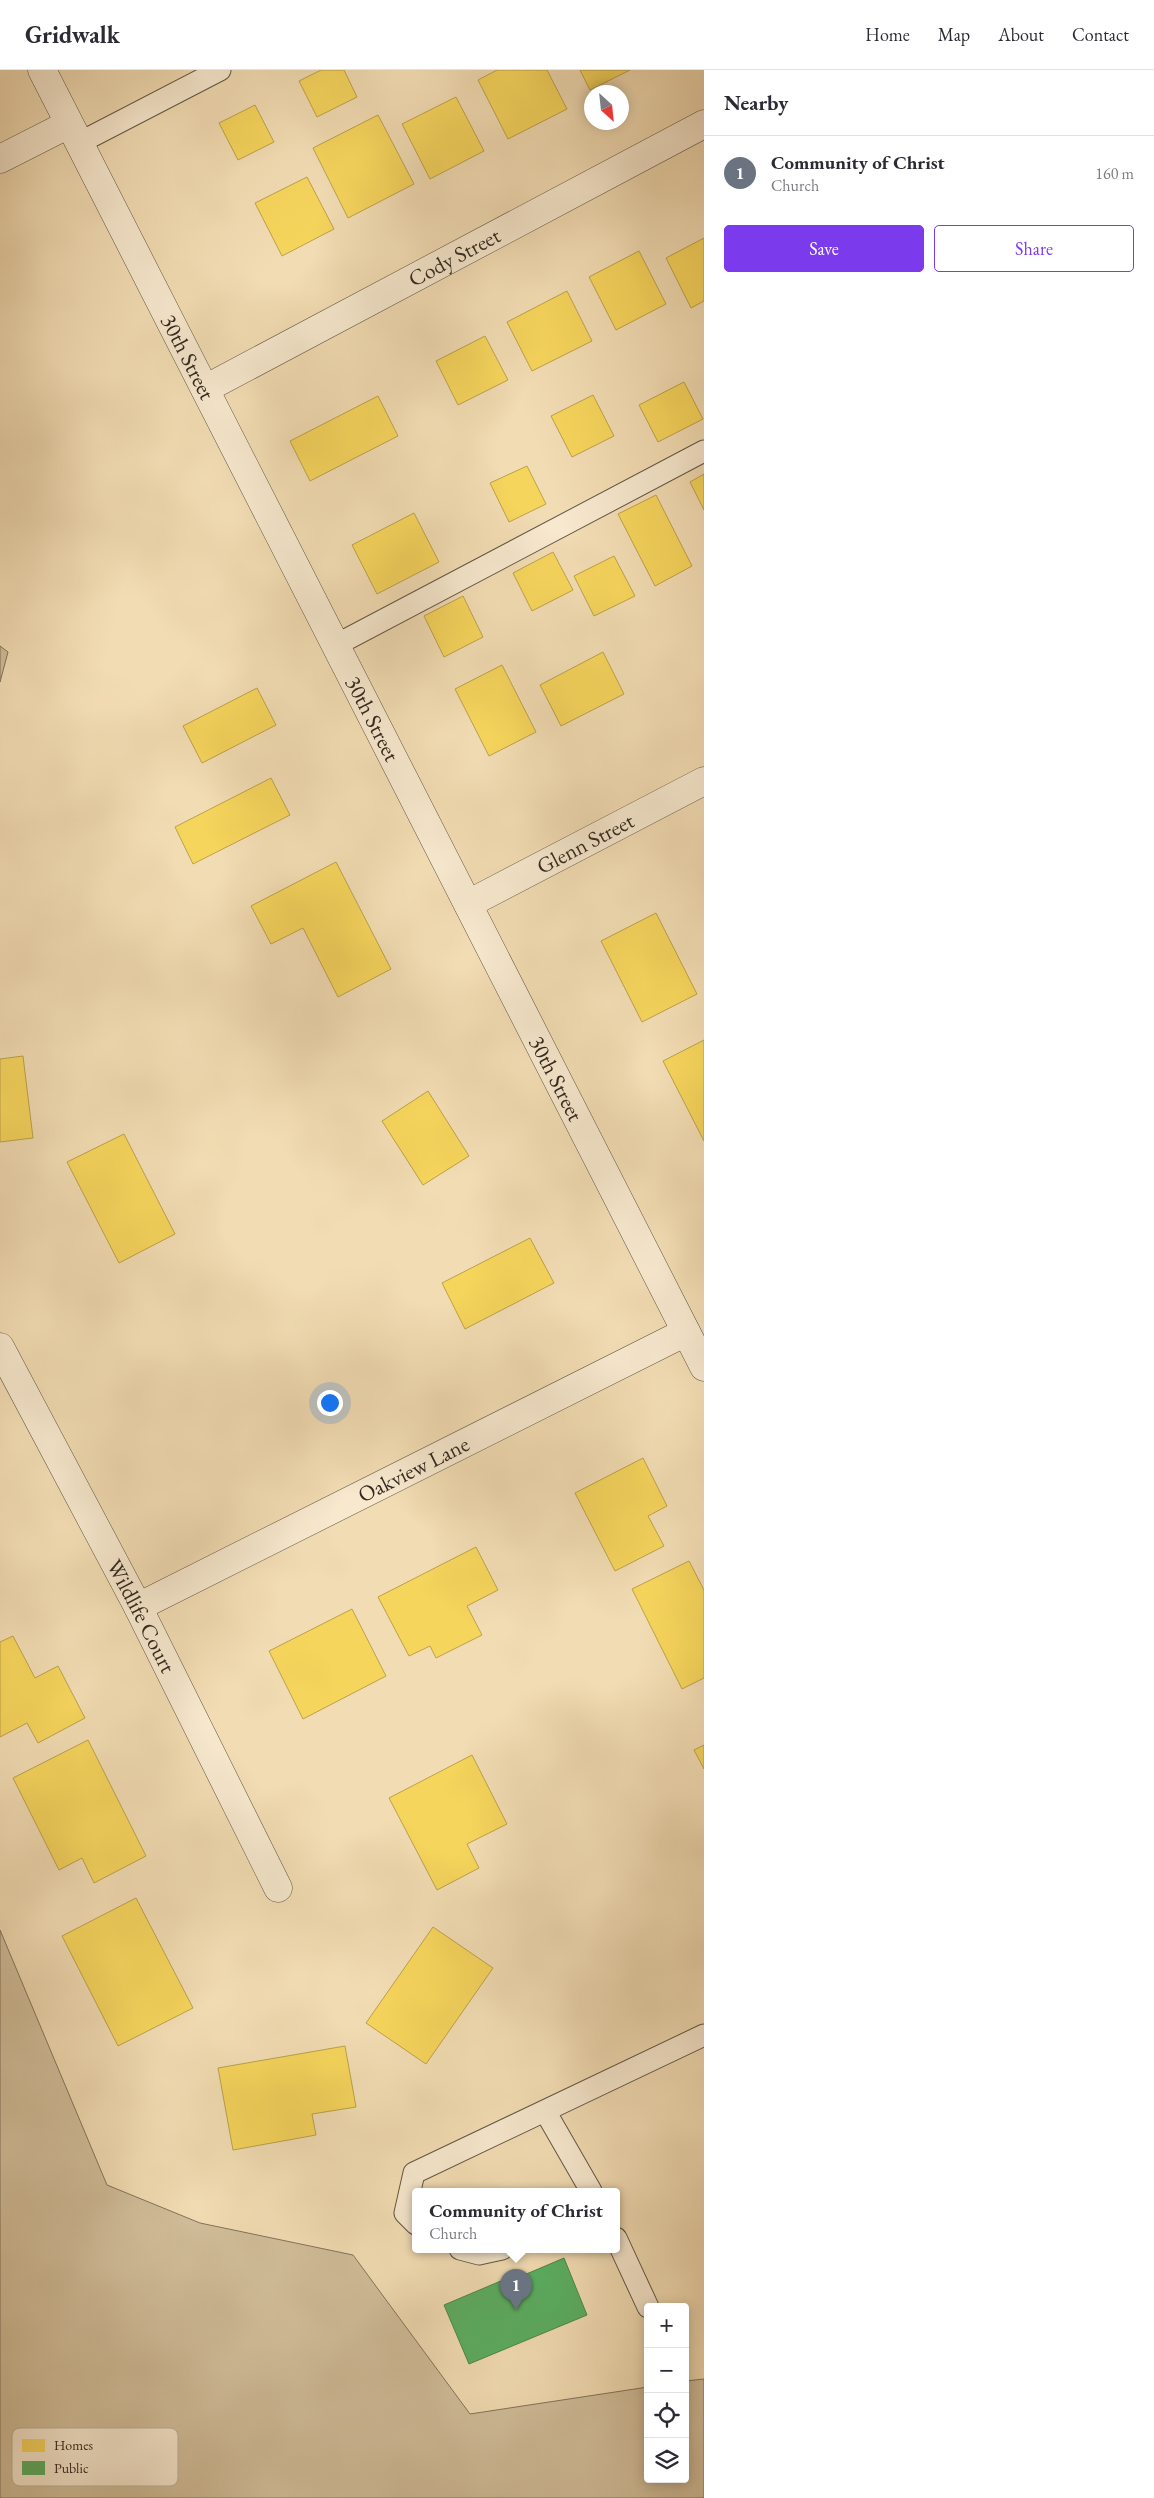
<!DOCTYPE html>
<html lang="en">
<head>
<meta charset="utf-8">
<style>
	body { margin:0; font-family:"EB Garamond",serif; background:#f7f7f7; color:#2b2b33 }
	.controls { position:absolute; right:15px; bottom:15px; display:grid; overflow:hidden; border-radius:5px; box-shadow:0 2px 12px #0003 }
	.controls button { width:45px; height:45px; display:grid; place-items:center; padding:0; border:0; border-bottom:1px solid #e1e1e2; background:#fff; color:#2b2b33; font:25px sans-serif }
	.compass { position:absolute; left:584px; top:15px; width:45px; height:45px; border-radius:50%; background:#fff; box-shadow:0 2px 12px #0003; rotate:153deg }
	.you { position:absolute; left:329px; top:1332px; width:18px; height:18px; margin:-12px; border:4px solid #fff; border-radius:50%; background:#1a73e8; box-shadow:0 0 0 8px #1a73e833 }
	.badge { display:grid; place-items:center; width:32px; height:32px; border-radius:50%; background:#7c3aed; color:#fff; font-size:16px; font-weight:700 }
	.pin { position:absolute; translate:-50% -41px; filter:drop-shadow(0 1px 2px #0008) }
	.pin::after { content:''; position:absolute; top:26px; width:18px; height:15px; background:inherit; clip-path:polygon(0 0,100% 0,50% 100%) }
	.popup { position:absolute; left:412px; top:2118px; width:208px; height:65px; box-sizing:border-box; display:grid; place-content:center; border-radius:5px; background:#fff; filter:drop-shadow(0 1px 4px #0005); font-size:16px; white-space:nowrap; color:#7c7c81 }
	.popup b { font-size:19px; color:#2b2b33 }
	.popup::after { content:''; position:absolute; left:50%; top:100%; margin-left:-10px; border:10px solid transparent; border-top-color:#fff }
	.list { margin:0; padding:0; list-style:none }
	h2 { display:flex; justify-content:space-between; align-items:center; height:65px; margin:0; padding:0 20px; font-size:21px }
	h2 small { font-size:16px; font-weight:400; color:#7c7c81 }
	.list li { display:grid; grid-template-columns:32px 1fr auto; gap:15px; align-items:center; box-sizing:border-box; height:75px; padding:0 20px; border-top:1px solid #e1e1e2 }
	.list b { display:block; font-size:19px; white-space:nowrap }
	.list p { margin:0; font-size:16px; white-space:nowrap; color:#7c7c81 }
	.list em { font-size:16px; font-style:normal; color:#7c7c81 }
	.actions { display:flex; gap:10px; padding:15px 20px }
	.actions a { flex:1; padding:11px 0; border:1px solid #7c3aed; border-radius:5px; text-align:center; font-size:18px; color:#7c3aed }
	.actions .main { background:#7c3aed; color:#fff }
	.icon { flex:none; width:28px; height:28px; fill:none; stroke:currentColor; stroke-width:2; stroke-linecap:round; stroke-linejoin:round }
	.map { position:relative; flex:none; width:704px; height:2428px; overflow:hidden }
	header { display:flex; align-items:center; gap:30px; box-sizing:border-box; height:70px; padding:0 25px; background:#fff; border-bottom:1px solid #e1e1e2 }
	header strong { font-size:24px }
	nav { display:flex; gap:28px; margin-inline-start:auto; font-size:18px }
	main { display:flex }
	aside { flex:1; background:#fff }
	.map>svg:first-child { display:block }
	.green { fill:#d1be9a; stroke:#82745d }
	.homes { fill:#f6d55c; stroke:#bba14a }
	.public { fill:#5aae61; stroke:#4e864e }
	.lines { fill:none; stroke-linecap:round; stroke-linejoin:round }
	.service-casing { stroke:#625645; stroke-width:23 }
	.minor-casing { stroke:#625645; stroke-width:29 }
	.service { stroke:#f7e8ce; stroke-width:21 }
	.minor { stroke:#f7e8ce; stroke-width:28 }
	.labels { text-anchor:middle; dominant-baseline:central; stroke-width:5; stroke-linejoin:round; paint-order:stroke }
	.street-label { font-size:22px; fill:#322920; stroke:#f7e8ce }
	.key { fill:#f7e8ce; stroke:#bcaf9a; stroke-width:1 }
	.key-label { font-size:14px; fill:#322920 }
</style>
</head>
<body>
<header>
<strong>Gridwalk</strong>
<nav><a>Home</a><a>Map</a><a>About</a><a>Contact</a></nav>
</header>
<main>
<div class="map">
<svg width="704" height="2428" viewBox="0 0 704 2428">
	<rect width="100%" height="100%" fill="#f2dcb3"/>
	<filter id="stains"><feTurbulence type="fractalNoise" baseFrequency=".004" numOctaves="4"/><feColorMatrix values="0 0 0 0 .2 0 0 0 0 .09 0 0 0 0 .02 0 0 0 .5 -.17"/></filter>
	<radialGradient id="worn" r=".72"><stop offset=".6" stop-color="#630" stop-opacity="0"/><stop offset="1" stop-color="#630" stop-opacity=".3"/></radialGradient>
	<path class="green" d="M0,576L8,582L0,612Z
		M0,1860L107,2115L200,2153L353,2185L470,2344L648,2317V2409H685V2311L704,2309V2428H0Z"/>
	<path class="homes" d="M321,0H344L357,27L317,47L299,11Z
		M497,0H547L567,39L508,69L478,10Z
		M580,0H630L590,20Z
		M456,27L484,81L430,109L402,54Z
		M255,35L274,72L238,90L219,53Z
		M378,45L414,114L348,148L313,78Z
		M307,107L334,159L282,186L255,133Z
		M704,168V231L691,238L666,188Z
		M639,181L666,234L616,260L589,207Z
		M567,221L592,271L532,301L507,252Z
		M485,266L508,310L458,335L436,291Z
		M684,312L703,349L658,372L639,335Z
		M593,325L614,366L572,387L551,346Z
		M378,326L398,366L310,411L290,371Z
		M527,396L546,434L509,452L490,413Z
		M704,404V440L690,412Z
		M656,425L692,496L655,516L618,444Z
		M414,443L439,492L377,524L352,475Z
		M553,482L573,520L532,541L513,503Z
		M614,486L635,526L594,546L574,506Z
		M463,526L483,567L444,587L424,546Z
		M603,582L624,624L561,656L540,615Z
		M502,595L536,662L489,686L455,619Z
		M257,618L276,655L202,693L183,656Z
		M271,708L290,745L193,794L175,757Z
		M336,792L391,899L338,927L303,858L271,874L251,836Z
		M656,843L697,924L642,952L601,871Z
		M704,970V1071L663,991Z
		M23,986L33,1068L0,1072V989Z
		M428,1021L469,1086L423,1115L382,1051Z
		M124,1064L175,1164L119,1193L67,1092Z
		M530,1168L554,1213L465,1259L442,1213Z
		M643,1388L667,1436L648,1446L664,1476L615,1501L575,1423Z
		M476,1477L498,1520L467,1536L482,1565L436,1588L430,1576L409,1586L378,1527Z
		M689,1491L704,1520V1608L682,1619L632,1519Z
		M352,1539L386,1606L303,1649L269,1581Z
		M13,1566L35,1608L58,1596L85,1648L38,1673L27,1653L0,1667V1572Z
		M88,1670L146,1786L94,1813L82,1788L59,1800L13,1708Z
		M704,1675V1699L694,1680Z
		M472,1685L507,1754L467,1774L479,1798L437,1820L389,1728Z
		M136,1828L193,1938L118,1976L62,1866Z
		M433,1857L493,1898L426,1994L366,1953Z
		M345,1976L356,2037L312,2044L316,2065L233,2080L218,1998Z"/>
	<path class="public" d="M564,2188L587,2245L469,2294L444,2235L515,2205L517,2208Z"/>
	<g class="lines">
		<defs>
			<path id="service" d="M79,73L220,0
				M336,575L704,381
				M545,2041L591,2121
				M416,2154L405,2143L414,2103L704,1965
				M616,2168L648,2237
				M460,2179L479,2184L502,2179"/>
			<g id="minor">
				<path id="s1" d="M42,0L704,1297"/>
				<path d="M0,89L69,54"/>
				<path id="s2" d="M205,319L704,54"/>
				<path id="s3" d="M468,834L704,711"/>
				<path id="s4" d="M0,1277L138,1537L278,1818"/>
				<path id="s5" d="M138,1537L686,1262"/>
			</g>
		</defs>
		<use href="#service" class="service-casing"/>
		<use href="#minor" class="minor-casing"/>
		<use href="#service" class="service"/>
		<use href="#minor" class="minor"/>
	</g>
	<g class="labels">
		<g class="street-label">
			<text stroke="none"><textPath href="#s2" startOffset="282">Cody Street</textPath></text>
			<text stroke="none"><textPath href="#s1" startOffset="322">30th Street</textPath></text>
			<text stroke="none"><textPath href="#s1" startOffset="728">30th Street</textPath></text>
			<text stroke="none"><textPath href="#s3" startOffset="132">Glenn Street</textPath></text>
			<text stroke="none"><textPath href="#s1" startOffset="1132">30th Street</textPath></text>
			<text stroke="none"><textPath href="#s5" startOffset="308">Oakview Lane</textPath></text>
			<text stroke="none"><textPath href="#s4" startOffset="304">Wildlife Court</textPath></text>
		</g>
	</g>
	<rect x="12" y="2358" width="166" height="58" rx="8" class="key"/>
	<rect x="22" y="2369" width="23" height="13" fill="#f6d55c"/>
	<rect x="22" y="2391" width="23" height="14" fill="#5aae61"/>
	<g class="key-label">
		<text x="54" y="2380">Homes</text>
		<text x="54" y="2403">Public</text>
	</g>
	<rect width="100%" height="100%" filter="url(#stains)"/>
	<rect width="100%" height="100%" fill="url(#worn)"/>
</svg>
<div class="controls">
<button>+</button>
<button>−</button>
<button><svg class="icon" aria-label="locate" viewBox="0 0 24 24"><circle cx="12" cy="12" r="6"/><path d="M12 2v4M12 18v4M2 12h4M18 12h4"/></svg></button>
<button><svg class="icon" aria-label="layers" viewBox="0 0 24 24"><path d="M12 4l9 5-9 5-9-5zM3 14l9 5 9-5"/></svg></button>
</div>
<svg class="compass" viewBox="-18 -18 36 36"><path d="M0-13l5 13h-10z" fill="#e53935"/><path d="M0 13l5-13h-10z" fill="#7c7c81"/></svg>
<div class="you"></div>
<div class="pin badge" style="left:516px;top:2240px;background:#6b7280">1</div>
<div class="popup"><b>Community of Christ</b>Church</div>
</div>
<aside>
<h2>Nearby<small></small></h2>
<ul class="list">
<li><span class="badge" style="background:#6b7280">1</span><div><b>Community of Christ</b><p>Church</p></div><em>160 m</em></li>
</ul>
<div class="actions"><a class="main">Save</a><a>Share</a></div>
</aside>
</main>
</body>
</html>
